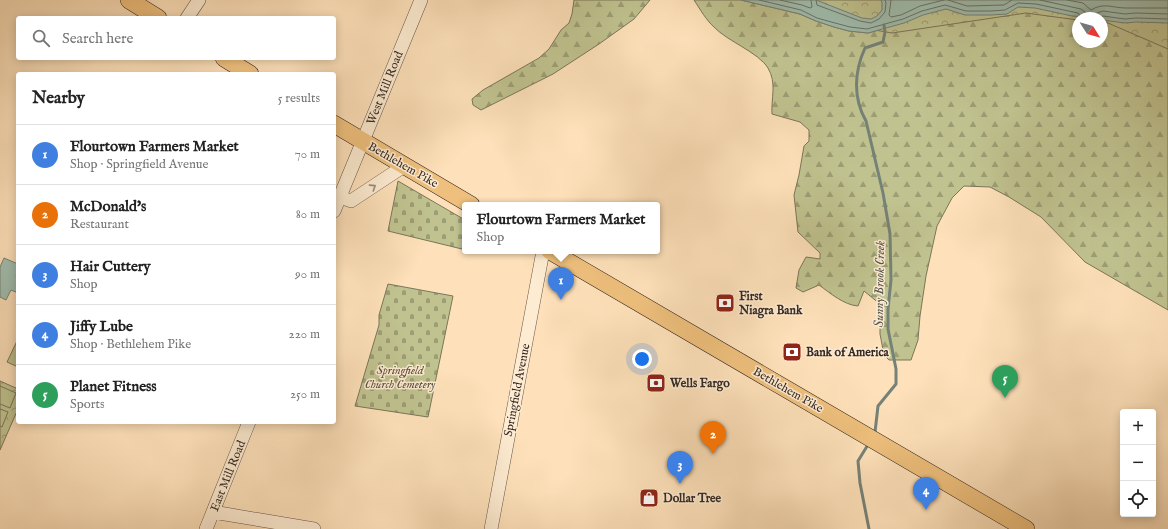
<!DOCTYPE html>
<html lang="en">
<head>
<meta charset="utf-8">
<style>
	body { margin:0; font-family:"IM FELL English",serif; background:#f6f6f6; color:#222 }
	.controls { position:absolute; right:12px; bottom:12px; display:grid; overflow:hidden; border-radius:4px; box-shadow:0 2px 10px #0003 }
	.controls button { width:36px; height:36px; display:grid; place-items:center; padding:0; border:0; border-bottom:1px solid #e0e0e0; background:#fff; color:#222; font:20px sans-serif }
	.compass { position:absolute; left:1072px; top:12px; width:36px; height:36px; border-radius:50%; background:#fff; box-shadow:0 2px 10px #0003; rotate:127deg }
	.you { position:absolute; left:642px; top:359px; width:14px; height:14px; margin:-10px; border:3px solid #fff; border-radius:50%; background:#1a73e8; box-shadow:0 0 0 6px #1a73e833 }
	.badge { display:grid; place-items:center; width:26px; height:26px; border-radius:50%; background:#ea580c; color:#fff; font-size:13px; font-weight:700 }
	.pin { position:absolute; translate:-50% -33px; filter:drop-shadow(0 1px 2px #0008) }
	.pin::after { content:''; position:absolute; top:21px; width:14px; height:12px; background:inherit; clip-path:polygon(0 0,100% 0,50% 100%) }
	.popup { position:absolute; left:462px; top:202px; width:198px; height:52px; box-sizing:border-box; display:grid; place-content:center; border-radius:4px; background:#fff; filter:drop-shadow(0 1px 3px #0005); font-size:13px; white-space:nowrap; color:#767676 }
	.popup b { font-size:15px; color:#222 }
	.popup::after { content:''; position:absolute; left:50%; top:100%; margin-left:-8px; border:8px solid transparent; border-top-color:#fff }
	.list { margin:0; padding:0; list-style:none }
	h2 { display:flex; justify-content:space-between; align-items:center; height:52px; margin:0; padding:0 16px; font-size:17px }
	h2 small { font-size:13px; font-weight:400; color:#767676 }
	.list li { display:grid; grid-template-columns:26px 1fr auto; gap:12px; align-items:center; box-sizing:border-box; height:60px; padding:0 16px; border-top:1px solid #e0e0e0 }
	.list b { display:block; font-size:15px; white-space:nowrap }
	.list p { margin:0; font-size:13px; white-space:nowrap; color:#767676 }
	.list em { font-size:13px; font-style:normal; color:#767676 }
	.icon { flex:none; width:22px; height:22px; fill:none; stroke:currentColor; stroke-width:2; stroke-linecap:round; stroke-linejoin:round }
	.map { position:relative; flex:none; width:1168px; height:529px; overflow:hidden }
	.search { position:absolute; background:#fff; box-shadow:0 2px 10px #0003; left:16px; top:16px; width:320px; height:44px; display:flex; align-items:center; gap:10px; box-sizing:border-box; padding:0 14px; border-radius:4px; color:#767676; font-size:15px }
	.panel { position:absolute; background:#fff; box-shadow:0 2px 10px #0003; left:16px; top:72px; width:320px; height:352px; border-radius:4px }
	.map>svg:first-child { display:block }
	.forest { fill:url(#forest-firs); stroke:#7a765a }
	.cemetery { fill:url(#cemetery-stones); stroke:#7a765a }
	.park { fill:url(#park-crowns); stroke:#7a765a }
	.pitch { fill:#c0c390; stroke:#7a765a }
	.water { fill:#a0beaf; stroke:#758277 }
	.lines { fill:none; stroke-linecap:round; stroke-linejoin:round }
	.shore { stroke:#6a7369; stroke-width:1 }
	.stream { stroke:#758277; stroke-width:3 }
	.minor-casing { stroke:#665649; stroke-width:14 }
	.major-casing { stroke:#342823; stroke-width:18 }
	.minor { stroke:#feecd2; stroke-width:13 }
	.major { stroke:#efc07d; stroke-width:17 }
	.oneway { stroke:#998a7a }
	.labels { text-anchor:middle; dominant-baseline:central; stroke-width:3; stroke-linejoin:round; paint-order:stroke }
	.street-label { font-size:12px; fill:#342823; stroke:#feecd2 }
	.poi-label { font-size:12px; font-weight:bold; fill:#342823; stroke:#feecd2; text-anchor:start }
	.park-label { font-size:12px; font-style:italic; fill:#574f3e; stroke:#feecd2 }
	.water-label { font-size:13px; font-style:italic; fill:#54554d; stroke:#feecd2 }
</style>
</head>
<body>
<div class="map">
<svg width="1168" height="529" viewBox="0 0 1168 529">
	<defs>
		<pattern id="forest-firs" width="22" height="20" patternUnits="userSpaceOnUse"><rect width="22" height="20" fill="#c0c390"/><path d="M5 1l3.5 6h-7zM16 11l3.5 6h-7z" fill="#9d9e75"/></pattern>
		<pattern id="cemetery-stones" width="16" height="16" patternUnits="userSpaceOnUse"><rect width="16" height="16" fill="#c0c390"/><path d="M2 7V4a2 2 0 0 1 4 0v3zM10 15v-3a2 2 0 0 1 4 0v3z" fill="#9d9e75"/></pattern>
		<pattern id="park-crowns" width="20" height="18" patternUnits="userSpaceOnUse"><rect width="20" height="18" fill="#c0c390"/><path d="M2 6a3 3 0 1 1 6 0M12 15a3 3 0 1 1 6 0" fill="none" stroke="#9d9e75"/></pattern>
	</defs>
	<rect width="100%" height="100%" fill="#fee1ba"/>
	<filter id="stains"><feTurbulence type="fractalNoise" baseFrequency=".005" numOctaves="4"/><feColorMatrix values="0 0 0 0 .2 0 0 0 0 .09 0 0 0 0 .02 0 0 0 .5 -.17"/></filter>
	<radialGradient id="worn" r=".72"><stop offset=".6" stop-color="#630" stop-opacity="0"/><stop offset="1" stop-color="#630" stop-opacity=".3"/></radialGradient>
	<path class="forest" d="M574,0H650L634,19L599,44L553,74L481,110L473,105L472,99L483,90L539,58L549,49L561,30L569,23L572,14Z
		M694,0H741L800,14L816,21L834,27L849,31L868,33L904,23L1018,7L1078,18V42H1102V20L1168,23V310L1085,262L1041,217L1009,197L990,187L964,186L952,198L937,226L926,276L920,316L918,340L911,360H889L884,355L880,334V304L864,291L858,306C844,305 830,293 819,285L803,292L796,288L799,270L806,257L820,259V253L798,232L794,195L799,175L804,146L809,141V130L800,122L772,114C771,98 777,83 768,68C758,52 727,41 714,27C706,20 700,9 694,0Z"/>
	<path class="cemetery" d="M398,181L465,220V237L462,249L388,231Z
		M388,284L453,296L428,417L355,406L379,325V315Z"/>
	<path class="park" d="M763,0H1168V49L1108,23H1102V18H1078V20L1026,13L892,33L816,20Z
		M0,381L18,389V409L0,450Z"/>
	<path class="pitch" d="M18,339V367L7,362Z
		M0,386L16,393L10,408L0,404Z
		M0,409L8,412L2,427L0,426Z"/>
	<path class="water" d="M741,0H816L862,18L871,19L877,16L882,10V3L881,0H1168V23L1136,22L1125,23L1102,20V18L1072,16L1035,8L1018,7L1007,14L991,15H965L946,9L923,15L904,23L868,33L849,31L834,27L816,21L800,14Z
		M4,258L18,264V271L16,276L18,277V293L11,290L6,300L0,297V267Z"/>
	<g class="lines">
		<path class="shore" d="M759,0L801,10L817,18L835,23L850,27L867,29L903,19L922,11L945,5L966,11H991L1005,10L1018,3L1036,4L1078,13L1082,18
			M780,0L802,5L810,8L812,7L811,0
			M816,0L817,5L860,21L871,23L879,19L885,12L886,3L885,0
			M891,0L889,15L891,17L901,15L920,6L944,0
			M948,0L967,6L1004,5L1012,0
			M1040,0L1081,9L1085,12L1087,18
			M1067,0L1083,3L1091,10C1104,2 1112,8 1126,8C1140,8 1154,8 1168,8
			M1094,18L1097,13L1103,11L1125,14L1136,13L1168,14
			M1099,18L1103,16L1125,19L1136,18L1168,19"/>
		<path class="stream" d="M874,434L875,432L878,406L896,384V369L888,329V309L891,280L890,234L883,193L866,121C853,98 854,72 865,48L883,42L885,32L884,25
			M869,443L858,461L860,483L869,529"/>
		<defs>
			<path id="minor" d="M187,18L199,0
				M340,197L351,201L404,166
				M334,211L421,0
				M213,512L314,529
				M206,529L249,422
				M491,529L543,251"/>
			<path id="major" d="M129,0L158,18
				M224,58L250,74
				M334,124L471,205
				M550,251C708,345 868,435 1026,529"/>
		</defs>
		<use href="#minor" class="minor-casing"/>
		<use href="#major" class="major-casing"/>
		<use href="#minor" class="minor"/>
		<use href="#major" class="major"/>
	</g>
	<defs><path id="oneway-chevron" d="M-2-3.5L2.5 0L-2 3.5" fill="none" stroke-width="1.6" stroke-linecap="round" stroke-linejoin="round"/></defs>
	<use class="oneway" href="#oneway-chevron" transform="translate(373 187) rotate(-33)"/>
	<defs>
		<symbol id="bank-square" viewBox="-11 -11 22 22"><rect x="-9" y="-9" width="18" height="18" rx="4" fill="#8f2418" stroke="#feecd2"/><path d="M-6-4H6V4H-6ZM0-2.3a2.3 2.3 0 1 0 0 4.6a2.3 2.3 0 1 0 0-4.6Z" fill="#fff"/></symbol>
		<symbol id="shop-square" viewBox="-11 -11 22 22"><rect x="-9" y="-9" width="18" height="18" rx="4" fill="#8f2418" stroke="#feecd2"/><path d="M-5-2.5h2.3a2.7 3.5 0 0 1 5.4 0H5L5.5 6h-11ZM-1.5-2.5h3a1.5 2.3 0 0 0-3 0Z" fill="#fff"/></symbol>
	</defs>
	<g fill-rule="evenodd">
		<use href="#bank-square" x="714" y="292" width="22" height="22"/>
		<use href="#bank-square" x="781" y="341" width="22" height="22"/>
		<use href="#bank-square" x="645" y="372" width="22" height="22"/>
		<use href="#shop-square" x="638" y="487" width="22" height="22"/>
	</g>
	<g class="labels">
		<g class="street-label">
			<text transform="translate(385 88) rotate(-68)">West Mill Road</text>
			<text transform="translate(403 165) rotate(30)">Bethlehem Pike</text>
			<text transform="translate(517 390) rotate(-79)">Springfield Avenue</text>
			<text transform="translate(788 390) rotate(30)">Bethlehem Pike</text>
			<text transform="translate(228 476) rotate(-68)">East Mill Road</text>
		</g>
		<g class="poi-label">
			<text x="739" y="296">First<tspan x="739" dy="14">Niagra Bank</tspan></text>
			<text x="806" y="352">Bank of America</text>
			<text x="670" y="383">Wells Fargo</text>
			<text x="663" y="498">Dollar Tree</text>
		</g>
		<g class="park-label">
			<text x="400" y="370">Springfield<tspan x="400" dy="14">Church Cemetery</tspan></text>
		</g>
		<g class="water-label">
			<text transform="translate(880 284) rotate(-89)">Sunny Brook Creek</text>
		</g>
	</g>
	<rect width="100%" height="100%" filter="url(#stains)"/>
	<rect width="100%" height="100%" fill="url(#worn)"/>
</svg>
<div class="controls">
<button>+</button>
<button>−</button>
<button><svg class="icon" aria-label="locate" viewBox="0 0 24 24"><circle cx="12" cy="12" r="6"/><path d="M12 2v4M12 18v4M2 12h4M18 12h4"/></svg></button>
</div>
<svg class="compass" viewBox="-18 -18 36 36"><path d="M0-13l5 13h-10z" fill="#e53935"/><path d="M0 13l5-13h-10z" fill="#767676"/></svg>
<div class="you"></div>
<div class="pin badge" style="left:561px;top:300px;background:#3f7fe0">1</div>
<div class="popup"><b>Flourtown Farmers Market</b>Shop</div>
<div class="pin badge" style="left:713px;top:454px;background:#e8710a">2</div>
<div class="pin badge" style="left:680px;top:484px;background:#3f7fe0">3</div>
<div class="pin badge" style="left:926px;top:510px;background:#3f7fe0">4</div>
<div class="pin badge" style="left:1005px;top:398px;background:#2e9e5b">5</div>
<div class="search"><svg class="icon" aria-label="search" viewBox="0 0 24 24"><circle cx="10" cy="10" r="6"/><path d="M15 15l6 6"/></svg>Search here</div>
<section class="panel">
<h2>Nearby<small>5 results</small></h2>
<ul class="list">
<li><span class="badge" style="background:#3f7fe0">1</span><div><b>Flourtown Farmers Market</b><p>Shop · Springfield Avenue</p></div><em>70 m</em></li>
<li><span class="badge" style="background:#e8710a">2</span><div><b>McDonald's</b><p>Restaurant</p></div><em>80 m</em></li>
<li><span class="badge" style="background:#3f7fe0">3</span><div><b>Hair Cuttery</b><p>Shop</p></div><em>90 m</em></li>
<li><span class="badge" style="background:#3f7fe0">4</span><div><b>Jiffy Lube</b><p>Shop · Bethlehem Pike</p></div><em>220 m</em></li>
<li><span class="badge" style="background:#2e9e5b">5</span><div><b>Planet Fitness</b><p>Sports</p></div><em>250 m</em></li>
</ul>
</section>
</div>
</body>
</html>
